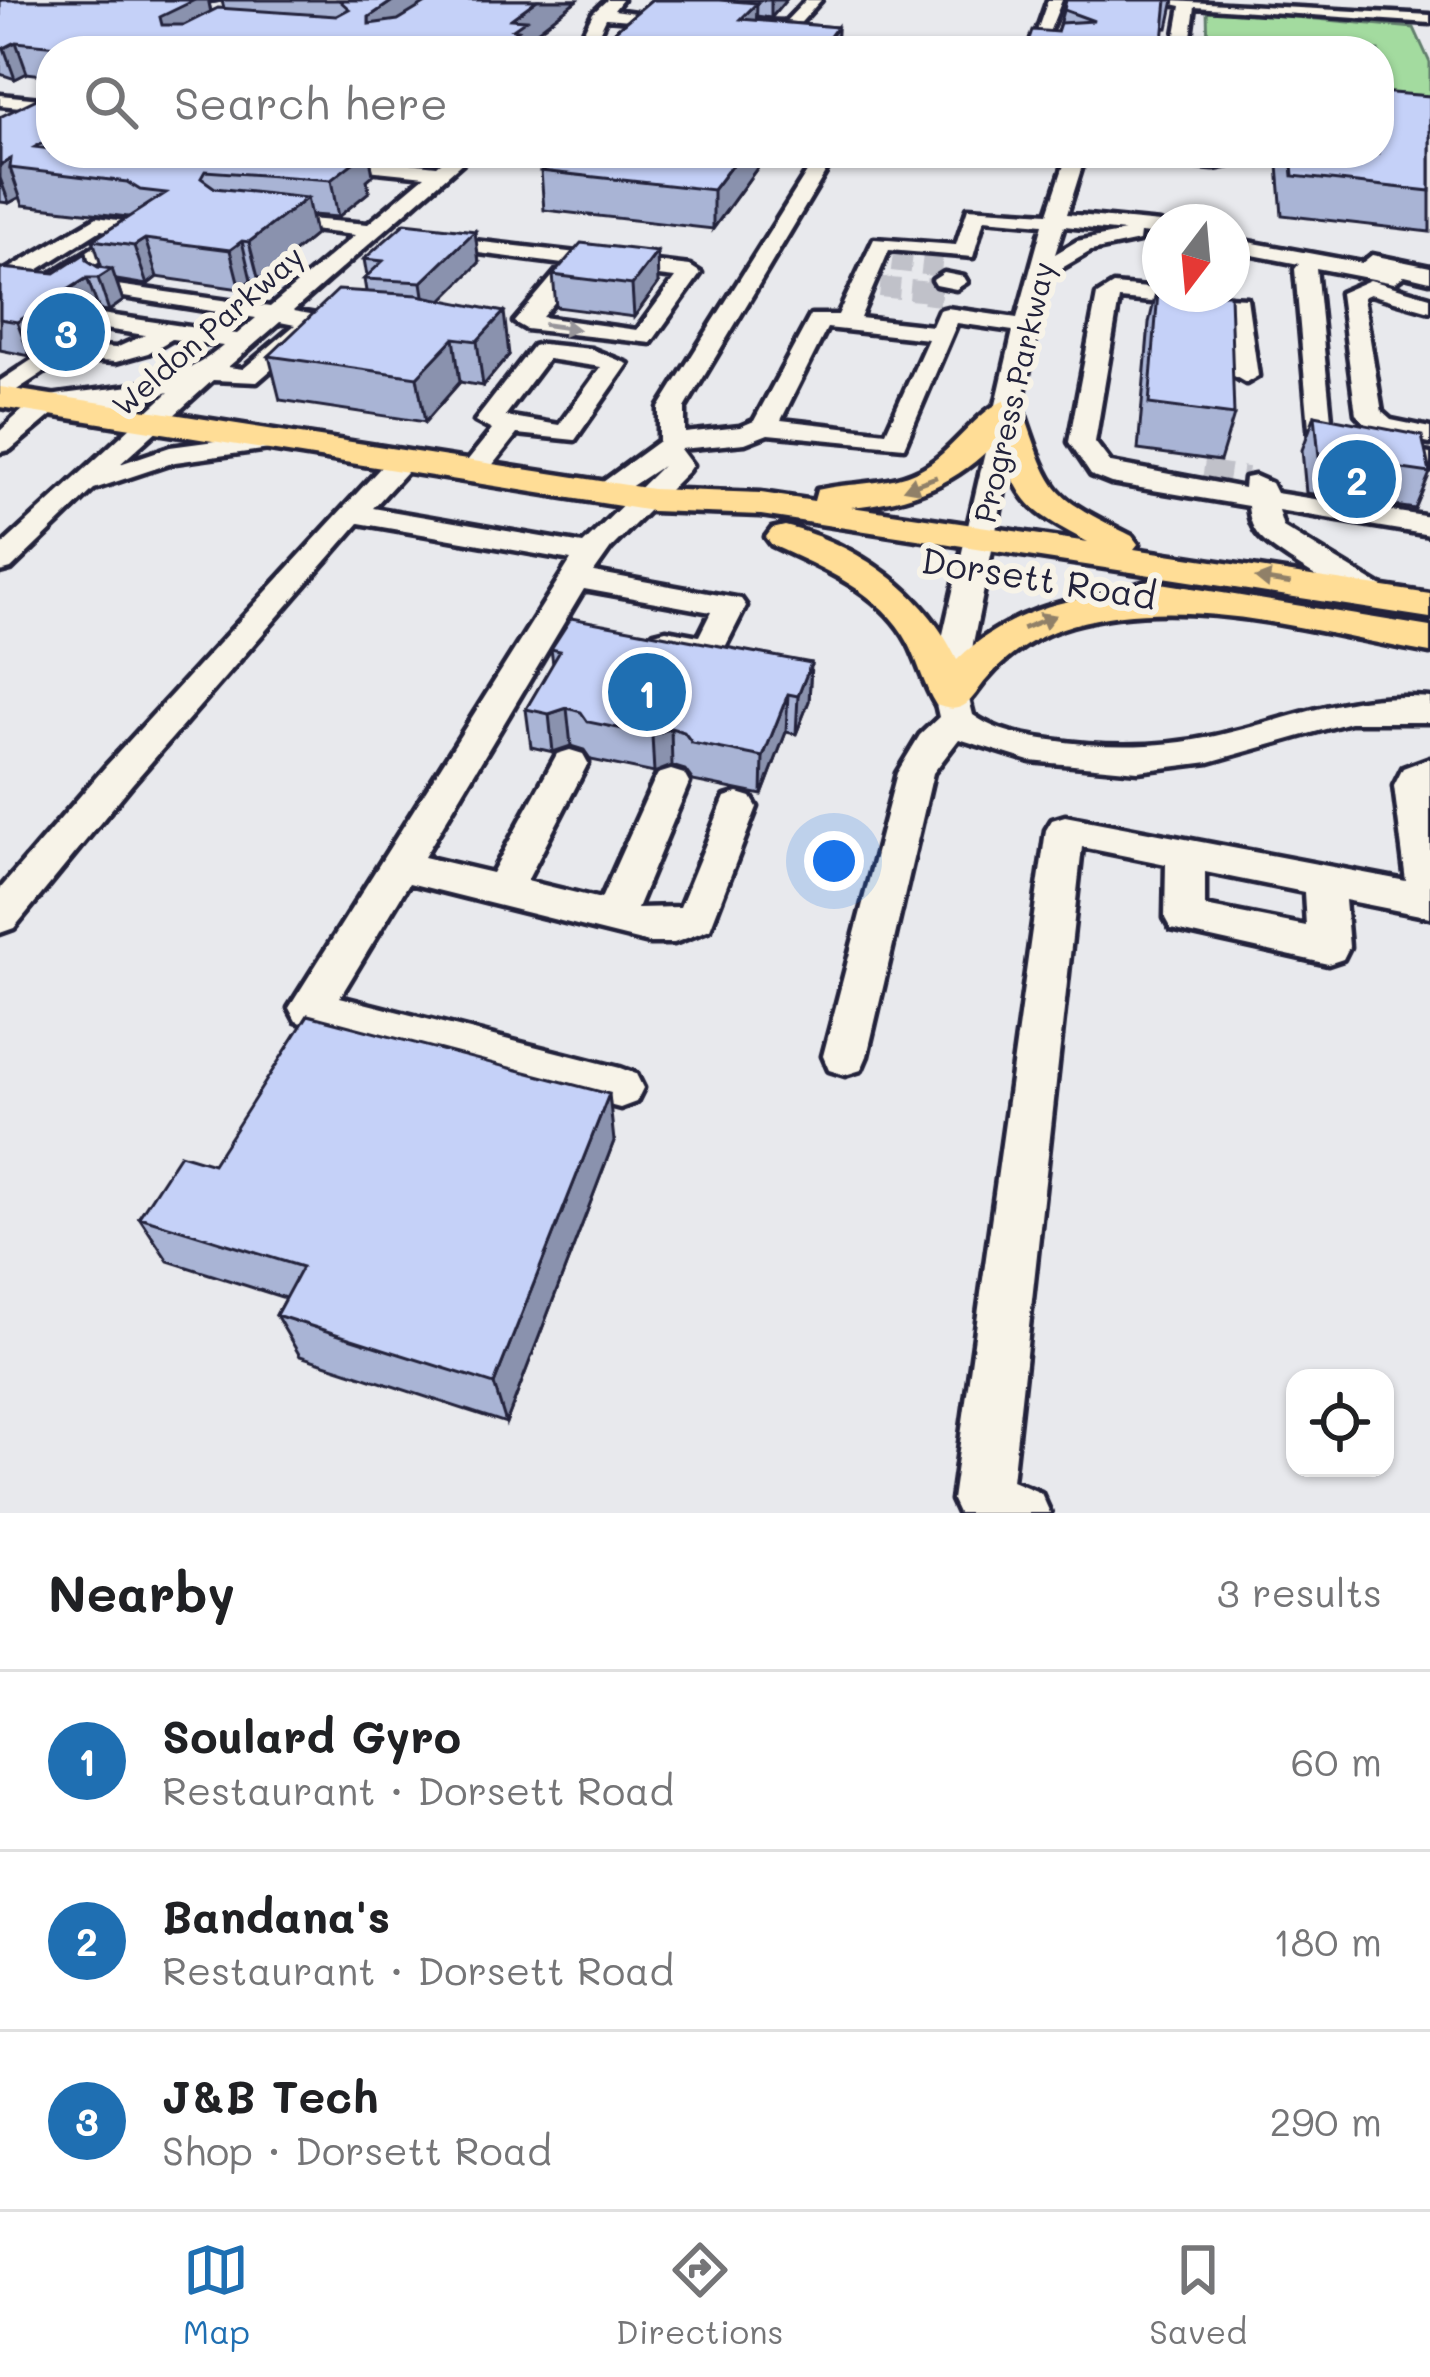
<!DOCTYPE html>
<html lang="en">
<head>
<meta charset="utf-8">
<style>
	body { margin:0; font-family:Mali,sans-serif; background:#f2f2f2; color:#202124 }
	.controls { position:absolute; right:36px; bottom:36px; display:grid; overflow:hidden; border-radius:24px; box-shadow:0 3px 9px #0004 }
	.controls button { width:108px; height:108px; display:grid; place-items:center; padding:0; border:0; border-bottom:3px solid #e0e0e0; background:#fff; color:#202124; font:60px sans-serif }
	.compass { position:absolute; left:1142px; top:204px; width:108px; height:108px; border-radius:50%; background:#fff; box-shadow:0 3px 9px #0004; rotate:196deg }
	.you { position:absolute; left:834px; top:861px; width:42px; height:42px; margin:-30px; border:9px solid #fff; border-radius:50%; background:#1a73e8; box-shadow:0 0 0 18px #1a73e833 }
	.badge { display:grid; place-items:center; width:78px; height:78px; border-radius:50%; background:#1f6fb2; color:#fff; font-size:39px; font-weight:700 }
	.pin { position:absolute; translate:-50% -50%; border:6px solid #fff; box-shadow:0 3px 12px #0006 }
	.list { margin:0; padding:0; list-style:none }
	h2 { display:flex; justify-content:space-between; align-items:center; height:156px; margin:0; padding:0 48px; font-size:51px }
	h2 small { font-size:39px; font-weight:400; color:#757577 }
	.list li { display:grid; grid-template-columns:78px 1fr auto; gap:36px; align-items:center; box-sizing:border-box; height:180px; padding:0 48px; border-top:3px solid #e0e0e0 }
	.list b { display:block; font-size:45px; white-space:nowrap }
	.list p { margin:0; font-size:39px; white-space:nowrap; color:#757577 }
	.list em { font-size:39px; font-style:normal; color:#757577 }
	.icon { flex:none; width:66px; height:66px; fill:none; stroke:currentColor; stroke-width:2; stroke-linecap:round; stroke-linejoin:round }
	.map { position:relative; flex:none; width:1430px; height:1513px; overflow:hidden }
	.search { position:absolute; background:#fff; box-shadow:0 3px 9px #0004; left:36px; right:36px; top:36px; height:132px; display:flex; align-items:center; gap:30px; box-sizing:border-box; padding:0 42px; border-radius:48px; color:#757577; font-size:45px }
	.sheet { height:696px; background:#fff }
	nav { display:flex; justify-content:space-around; align-items:center; box-sizing:border-box; height:168px; border-top:3px solid #e0e0e0; background:#fff; font-size:33px; color:#757577 }
	nav a { display:grid; justify-items:center; gap:6px }
	nav .on { color:#1f6fb2 }
	.map>svg:first-child { display:block }
	.green { fill:#a3db9f; stroke:#627e6d; stroke-width:3 }
	.lines { fill:none; stroke-linecap:round; stroke-linejoin:round }
	.minor-tunnel-far1 { stroke:#c0c1c9; stroke-width:20; stroke-dasharray:20 10; stroke-linecap:butt }
	.minor-tunnel { stroke:#c0c1c9; stroke-width:26; stroke-dasharray:26 12; stroke-linecap:butt }
	.minor-casing { stroke:#22223b; stroke-width:9 }
	.major-casing { stroke:#22223b; stroke-width:9 }
	.minor { fill:#f7f3e8; fill-rule:evenodd }
	.major { fill:#ffdd96; fill-rule:evenodd }
	.wall { fill:#a9b4d5; stroke:#22223b; stroke-width:3; fill-rule:evenodd }
	.shaded-wall { fill:#8a92ae; stroke:#22223b; stroke-width:3 }
	.building { fill:#c5d1f8; stroke:#22223b; stroke-width:3 }
	.oneway { fill:#97959a }
	.oneway2 { fill:#908068 }
	.labels { text-anchor:middle; dominant-baseline:central; stroke-width:12; stroke-linejoin:round; paint-order:stroke }
	.far-street-label { font-size:30px; fill:#22223b; stroke:#f7f3e8 }
	.street-label { font-size:36px; fill:#22223b; stroke:#f7f3e8 }
</style>
</head>
<body>
<div class="map">
<svg width="1430" height="1513" viewBox="0 0 1430 1513">
	<rect width="100%" height="100%" fill="#e8e9ed"/>
	<filter id="ink" filterUnits="userSpaceOnUse"><feTurbulence type="fractalNoise" baseFrequency=".00833" numOctaves="2"/><feDisplacementMap in="SourceGraphic" scale="24" xChannelSelector="R" yChannelSelector="G"/><feConvolveMatrix kernelMatrix="1 2 1 2 8 2 1 2 1" color-interpolation-filters="sRGB"/></filter>
	<g filter="url(#ink)">
		<path class="green" d="M1207,9L1414,28L1430,63V101L1379,98V51H1208Z"/>
		<g class="lines">
			<path class="minor-tunnel-far1" d="M892,261L949,268
				M880,287L941,293"/>
			<path class="minor-tunnel" d="M925,291L941,293
				M1203,473L1247,480"/>
			<defs>
				<path id="minor" d="M607,0H622L614,10L686,20L679,24L606,18L590,51H574L593,13Z
					M806,0H821L794,30L746,29L739,25L746,21L785,22Z
					M1048,0H1062L1045,42L1084,51L1031,48Z
					M1153,0L1430,15V23L1195,7L1189,51H1173L1181,6Z
					M0,95L51,100V110L0,105Z
					M252,153H314L437,166L453,153H473L293,311L316,315L321,325L317,330L257,382L213,380L120,464L170,447L282,432L291,434L295,440L291,446L175,462L94,489L11,569L0,572V547L169,392L118,407L54,413L10,450L0,452V431C12,421 30,400 45,397C110,385 167,393 223,346L172,339L148,353L116,362L64,359L0,401V381L101,314L237,334L256,318L111,295L100,288L103,283L270,307L355,235L268,225L258,219L261,215L368,224L425,176L261,159ZM280,322L295,325L243,369L228,367ZM105,329L145,335L116,348L81,346Z
					M819,153H837L685,408V433L740,427L754,421L811,315H838L874,239L956,245L968,208L1048,213L1068,153H1086L1067,214L1160,223V235L1140,233L1139,241L1091,251L1048,276L973,643L968,695L973,715C997,732 1022,736 1051,740C1105,748 1161,748 1215,736C1293,719 1347,691 1430,698V722H1350L1209,762L1138,771L1030,761L959,739L933,773L867,1056L861,1070L845,1075L829,1070L823,1056L897,773L920,735L939,717L934,695L941,643L1013,331L957,323L904,447L768,434L745,443L680,449L692,465L688,471L611,548L594,572L741,599L746,606L721,655L709,658L654,647L650,640L654,633L666,630L699,636L711,612L584,589L424,857L492,873L557,754L570,750L583,754L588,763L527,881L601,899L653,783L658,774L671,770L684,774L689,783L637,908L680,907L725,797L738,793L751,797L757,807L710,929L674,943H649L409,883L340,997L620,1068L636,1074L643,1088L636,1102L620,1108L311,1026L296,1021L289,1008L571,560L359,523L132,784L14,928L0,933V889L106,766L393,454H413L417,460L373,508L583,544L662,466L612,499H592L588,493L659,441V408ZM984,219L1043,224L1017,318L947,308L939,310L932,326L860,318L889,250L973,257ZM1064,226L1125,232L1077,241L1055,254ZM827,328L928,339L886,432L781,420Z
					M1098,153H1240L1233,164L1214,168L1107,159Z
					M97,217L138,223L148,229L42,299L0,297V274ZM101,230L118,232L30,287L14,285Z
					M431,236L690,266L701,273L651,343L526,329L514,322L563,264L424,246L420,242ZM584,267L675,278L637,330L542,317Z
					M1232,239L1362,263L1372,255L1430,267V281L1405,275L1394,283L1316,268L1332,429L1355,443L1430,454V470L1338,456L1310,439L1295,269L1299,264L1232,251Z
					M944,273L964,277L967,282L956,289L936,285L933,280Z
					M1370,280L1430,297V311L1370,294L1363,297L1382,412L1391,420L1430,428V444L1373,432L1356,414L1340,293Z
					M1113,285L1160,289V294L1247,298L1258,376L1246,383L1234,376L1228,309L1119,299L1095,442L1111,463L1244,488L1245,478L1255,476L1271,483L1276,493L1430,517V535L1278,510L1283,527L1387,590L1392,597L1387,604C1364,609 1282,558 1263,540C1253,531 1249,518 1248,506L1111,483L1091,475L1069,442L1097,295Z
					M542,344L591,349L628,364L575,440L517,434L483,477H463L459,471L492,430L475,421L533,346ZM548,359L601,367L559,425L505,416Z
					M1430,758V917L1345,900L1349,947L1343,959L1328,964L1171,929L1165,918L1166,864L1082,847L1012,1481L1041,1493L1050,1513H958L952,1500L1046,830L1052,820L1065,816L1406,881L1394,786L1403,768ZM1205,872L1304,892L1306,926L1205,906Z"/>
				<path id="major" d="M0,387L652,489L761,493L814,501L817,490C851,482 887,486 919,470C951,455 979,407 1007,400L1023,410C1053,498 1050,494 1132,536L1138,544L1134,549L1430,594V618L761,515L652,511L0,407ZM999,439C1019,504 1029,511 1088,542L851,507C912,501 957,484 999,439Z
					M785,526C857,544 926,592 957,660C1005,613 1065,597 1130,592L1135,585L1149,581L1430,627V653C1316,633 1187,592 1072,625C1040,634 1009,653 987,679C979,687 973,701 963,706C953,711 945,708 936,705C924,686 919,664 909,644C882,592 822,568 772,545L766,537L772,529Z"/>
			</defs>
			<use href="#minor" class="minor-casing"/>
			<use href="#major" class="major-casing"/>
			<use href="#minor" class="minor"/>
			<use href="#major" class="major"/>
		</g>
		<path class="wall" d="M0,0H577L528,38V51H51V76L27,73L15,79L0,74ZM222,1L224,8L211,11L209,3Z
			M651,0H786L771,18L756,16V20L837,27L836,51H613L612,33Z
			M1066,0H1174L1168,28L1057,32Z
			M1430,96V232L1282,215L1277,153H1379Z
			M0,117L51,153H98L95,155L160,164L187,153H402L396,157L369,155L373,175L367,180L369,192L338,217L311,215L315,235L259,281L251,280L240,289L157,277L147,285L116,280L123,301L109,311L99,310L30,356L0,350V268L55,273L86,253L88,261L102,268L93,240L128,217L23,205L20,197L9,203L0,202Z
			M511,153H768L713,229L544,210L541,171L551,162L512,158Z
			M364,259L479,263L442,299L509,355L483,386L460,382L425,422L280,400L269,356L366,291L364,279L367,276Z
			M553,275L658,284L634,317L556,307Z
			M1159,280L1234,415L1220,461L1138,450L1149,323Z
			M1315,415L1430,473L1415,509L1306,493L1302,450Z
			M551,649L811,663L809,701L796,734L786,732L762,795L693,781L685,770L672,766L654,773L591,760L584,750L571,746L553,752L531,747L526,709L553,664Z
			M614,1141L506,1423L300,1356L276,1315L285,1298L168,1261L139,1217L213,1164Z"/>
		<path class="shaded-wall" d="M150,0H222V1L209,3L213,23L168,47Z
			M394,0H439L374,47L369,24V17Z
			M537,0H577L528,38V51H489L511,19Z
			M771,0H786L771,18Z
			M757,3L756,34L741,19Z
			M837,27L836,51H819Z
			M16,42L27,73L15,79L4,48Z
			M51,138V153H98L60,174L35,147Z
			M349,153H369L373,175L367,180L369,192L338,217L331,180Z
			M741,153H768L713,229V190Z
			M11,159L10,168L20,197L9,203L0,178V165Z
			M307,198L315,235L259,281L249,242Z
			M475,231L479,263L427,315L422,282Z
			M145,239L157,277L147,285L134,246Z
			M242,241L251,280L240,289L230,250Z
			M657,252L658,284L634,317L632,285Z
			M112,269L123,301L109,311L98,278Z
			M87,278L99,310L30,356L17,322Z
			M504,312L509,355L483,386L477,341Z
			M454,338L460,382L425,422L417,377Z
			M811,663L809,701L796,734L798,696Z
			M788,694L786,732L762,795L763,757Z
			M567,708L571,746L553,752L549,714Z
			M671,728L672,766L654,773L652,735Z
			M609,1094L614,1141L506,1423L494,1384Z"/>
		<path class="building" d="M0,0H195L160,17L162,25H184L218,8L336,16L349,9L339,0H394L369,17V24L398,20L431,0H537L511,19L526,20L513,29L518,30L489,51H109L16,42L4,48L0,46Z
			M651,0H719L757,3L741,19L837,27L819,51H666L673,45L663,44L671,38L612,33Z
			M1066,0H1167L1162,51H1025L1032,30L1057,32L1060,23L1094,21L1064,10Z
			M51,92V138L35,147L51,149V153H81L160,164L187,153H349L347,154L362,156L331,180L205,171L201,178L215,188L307,198L249,242L242,241L230,250L145,239L134,246L93,240L166,193L140,190L127,182L10,168L11,159L0,165V117Z
			M1379,92L1430,96V191L1293,176L1291,153H1379Z
			M560,153H741L713,190L541,171Z
			M405,223L475,231L422,282L364,279L383,261L364,259Z
			M581,243L657,252L632,285L553,275Z
			M86,253L87,260L98,267L112,269L98,278H87L17,322L0,319V268L55,273Z
			M1159,280L1160,294H1230L1234,415L1149,404Z
			M338,290L418,295L504,312L477,341L454,338L417,377L269,356Z
			M1315,415L1422,436L1430,473L1319,457Z
			M571,618L811,663L798,696L788,694L763,757L692,743L684,732L671,728L652,735L588,722L581,712L567,708L549,714L526,709L560,651L551,649Z
			M308,1015L609,1094L494,1384L276,1315L302,1267L139,1217L180,1154L213,1164Z"/>
		<defs><path id="oneway-solid" d="M-6-.8H1V-3.2L6.5 0L1 3.2V.8H-6Z" transform="scale(3)"/></defs>
		<use class="oneway" href="#oneway-solid" transform="translate(561 327) rotate(8)"/>
		<g class="oneway2">
			<use href="#oneway-solid" transform="translate(920 483) rotate(160)"/>
			<use href="#oneway-solid" transform="translate(1273 581) rotate(-171)"/>
			<use href="#oneway-solid" transform="translate(1039 622) rotate(-22)"/>
		</g>
	</g>
	<g class="labels">
		<g class="far-street-label">
			<text transform="translate(207 330) rotate(-41)">Weldon Parkway</text>
			<text transform="translate(1013 392) rotate(-77)">Progress Parkway</text>
		</g>
		<g class="street-label">
			<text transform="translate(1039 577) rotate(9)">Dorsett Road</text>
		</g>
	</g>
</svg>
<div class="controls">
<button><svg class="icon" aria-label="locate" viewBox="0 0 24 24"><circle cx="12" cy="12" r="6"/><path d="M12 2v4M12 18v4M2 12h4M18 12h4"/></svg></button>
</div>
<svg class="compass" viewBox="-18 -18 36 36"><path d="M0-13l5 13h-10z" fill="#e53935"/><path d="M0 13l5-13h-10z" fill="#757577"/></svg>
<div class="you"></div>
<div class="pin badge" style="left:647px;top:692px">1</div>
<div class="pin badge" style="left:1357px;top:479px">2</div>
<div class="pin badge" style="left:66px;top:332px">3</div>
<div class="search"><svg class="icon" aria-label="search" viewBox="0 0 24 24"><circle cx="10" cy="10" r="6"/><path d="M15 15l6 6"/></svg>Search here</div>
</div>
<section class="sheet">
<h2>Nearby<small>3 results</small></h2>
<ul class="list">
<li><span class="badge">1</span><div><b>Soulard Gyro</b><p>Restaurant · Dorsett Road</p></div><em>60 m</em></li>
<li><span class="badge">2</span><div><b>Bandana's</b><p>Restaurant · Dorsett Road</p></div><em>180 m</em></li>
<li><span class="badge">3</span><div><b>J&amp;B Tech</b><p>Shop · Dorsett Road</p></div><em>290 m</em></li>
</ul>
</section>
<nav>
<a class="on"><svg class="icon" aria-label="map" viewBox="0 0 24 24"><path d="M3 6l6-2 6 2 6-2v14l-6 2-6-2-6 2zM9 4v14M15 6v14"/></svg>Map</a>
<a><svg class="icon" aria-label="directions" viewBox="0 0 24 24"><path d="M12 3l9 9-9 9-9-9zM9 14v-3h6M13 9l2 2-2 2"/></svg>Directions</a>
<a><svg class="icon" aria-label="saved" viewBox="0 0 24 24"><path d="M7 4h10v16l-5-4-5 4z"/></svg>Saved</a>
</nav>
</body>
</html>
